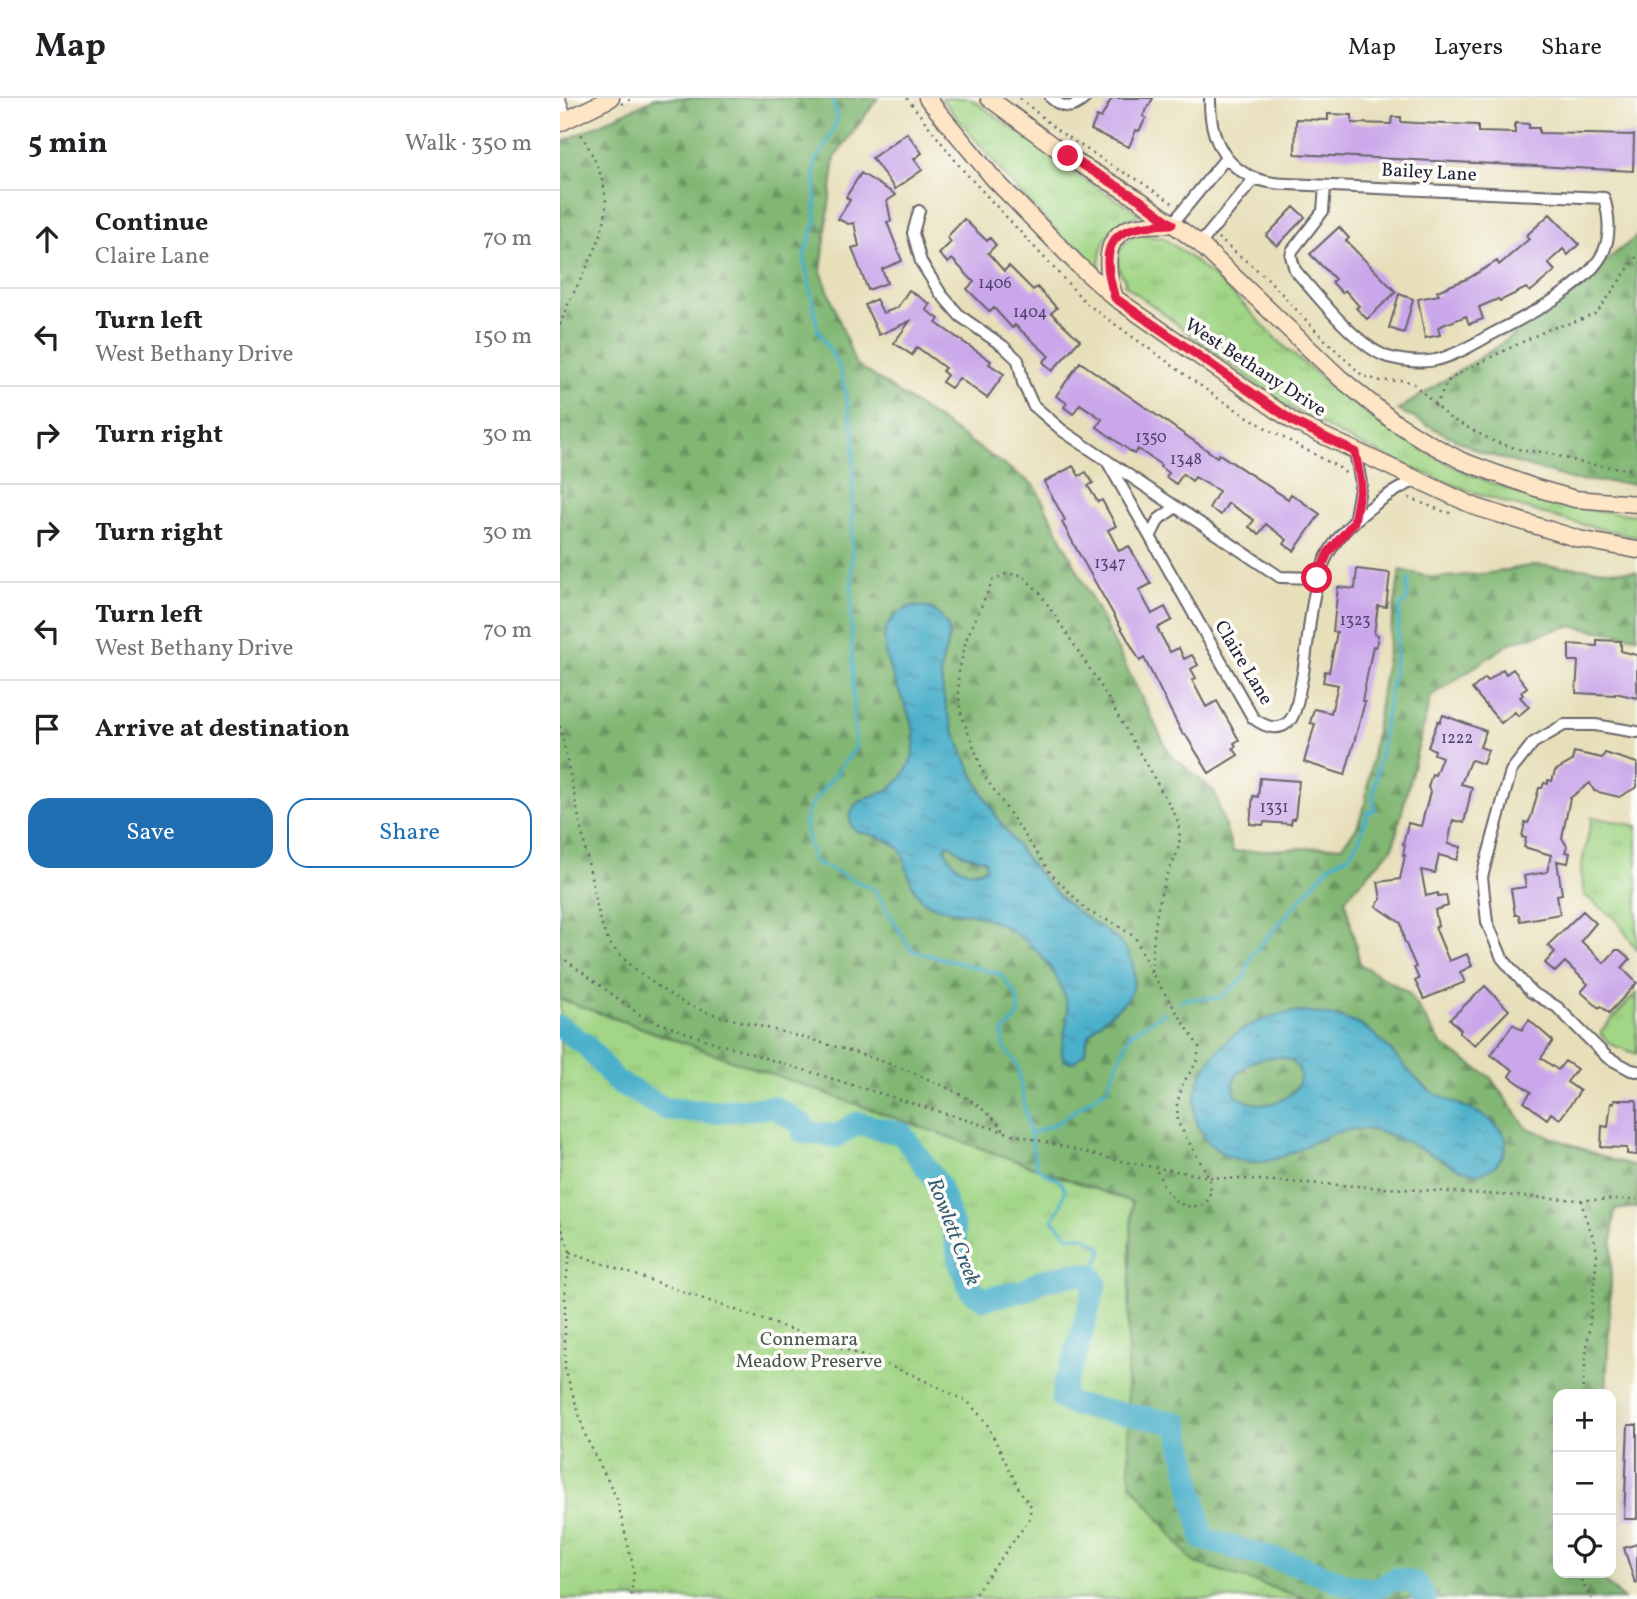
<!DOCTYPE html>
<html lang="en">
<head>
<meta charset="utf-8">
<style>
	body { margin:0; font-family:Vollkorn,serif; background:#f6f6f6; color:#202124 }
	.controls { position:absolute; right:21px; bottom:21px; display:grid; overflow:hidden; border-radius:14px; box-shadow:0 7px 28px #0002 }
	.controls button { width:63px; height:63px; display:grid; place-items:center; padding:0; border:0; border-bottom:2px solid #e0e0e0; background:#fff; color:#202124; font:35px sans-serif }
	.stop { position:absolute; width:21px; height:21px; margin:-16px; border:5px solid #e11d48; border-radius:50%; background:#fff }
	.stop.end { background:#e11d48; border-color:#fff; box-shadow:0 2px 7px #0008 }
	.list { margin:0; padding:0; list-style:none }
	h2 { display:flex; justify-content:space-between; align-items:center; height:91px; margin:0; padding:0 28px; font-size:30px }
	h2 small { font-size:23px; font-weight:400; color:#757577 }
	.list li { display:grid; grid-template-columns:46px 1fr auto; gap:21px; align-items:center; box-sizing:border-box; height:98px; padding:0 28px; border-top:2px solid #e0e0e0 }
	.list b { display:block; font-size:26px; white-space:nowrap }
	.list p { margin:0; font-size:23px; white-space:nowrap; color:#757577 }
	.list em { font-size:23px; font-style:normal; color:#757577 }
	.actions { display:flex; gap:14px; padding:21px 28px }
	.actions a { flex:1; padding:16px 0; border:2px solid #1f6fb2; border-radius:21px; text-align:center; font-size:24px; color:#1f6fb2 }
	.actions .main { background:#1f6fb2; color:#fff }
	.icon { flex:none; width:38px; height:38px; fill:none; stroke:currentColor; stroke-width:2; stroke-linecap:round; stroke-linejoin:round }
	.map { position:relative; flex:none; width:1077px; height:1501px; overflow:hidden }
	header { display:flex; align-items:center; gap:42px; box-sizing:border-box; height:98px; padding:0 35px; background:#fff; border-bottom:2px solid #e0e0e0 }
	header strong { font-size:33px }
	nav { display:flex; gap:38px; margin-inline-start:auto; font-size:24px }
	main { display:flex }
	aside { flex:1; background:#fff }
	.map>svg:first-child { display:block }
	.grass { fill:url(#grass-tufts); stroke:#627c60; stroke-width:2 }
	.forest { fill:url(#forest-firs); stroke:#526c57; stroke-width:2 }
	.water { fill:url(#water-ripples); stroke:#366982; stroke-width:2; fill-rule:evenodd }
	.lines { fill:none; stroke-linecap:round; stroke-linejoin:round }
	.stream { stroke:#4bb0ca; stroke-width:3.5 }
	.river { stroke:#4bb0ca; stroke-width:23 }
	.building { fill:#caa7ea }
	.minor-casing { stroke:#676467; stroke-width:14 }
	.secondary-casing { stroke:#676467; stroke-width:19 }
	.path { stroke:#676467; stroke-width:2.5; stroke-dasharray:2 5; stroke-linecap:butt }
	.minor { stroke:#fff; stroke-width:10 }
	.secondary { stroke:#fde5c5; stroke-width:16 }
	.route { stroke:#e11d48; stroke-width:9 }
	.labels { text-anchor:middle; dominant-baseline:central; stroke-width:7; stroke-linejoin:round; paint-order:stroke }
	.number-label { font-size:16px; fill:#4c4367 }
	.street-label { font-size:19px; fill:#22223b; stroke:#fdfcf7 }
	.park-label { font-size:19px; fill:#485852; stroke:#fdfcf7 }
	.water-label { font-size:21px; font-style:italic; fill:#325b74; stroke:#fdfcf7 }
</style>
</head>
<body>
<header>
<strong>Map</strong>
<nav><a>Map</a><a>Layers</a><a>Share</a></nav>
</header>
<main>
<aside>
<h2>5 min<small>Walk · 350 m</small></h2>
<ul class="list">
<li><svg class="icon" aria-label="ahead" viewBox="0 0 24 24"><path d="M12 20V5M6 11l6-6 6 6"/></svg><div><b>Continue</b><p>Claire Lane</p></div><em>70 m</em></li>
<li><svg class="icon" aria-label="left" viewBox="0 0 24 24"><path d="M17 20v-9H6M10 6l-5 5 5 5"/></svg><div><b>Turn left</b><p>West Bethany Drive</p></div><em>150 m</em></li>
<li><svg class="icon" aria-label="right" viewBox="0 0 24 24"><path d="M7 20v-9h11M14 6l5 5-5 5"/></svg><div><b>Turn right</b></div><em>30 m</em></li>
<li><svg class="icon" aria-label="right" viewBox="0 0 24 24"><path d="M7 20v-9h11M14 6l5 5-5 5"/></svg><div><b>Turn right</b></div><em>30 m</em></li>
<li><svg class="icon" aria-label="left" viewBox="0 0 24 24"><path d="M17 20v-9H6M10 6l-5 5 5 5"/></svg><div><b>Turn left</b><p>West Bethany Drive</p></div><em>70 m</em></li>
<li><svg class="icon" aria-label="arrive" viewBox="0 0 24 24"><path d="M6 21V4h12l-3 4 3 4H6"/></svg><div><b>Arrive at destination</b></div></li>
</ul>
<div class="actions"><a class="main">Save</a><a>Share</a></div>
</aside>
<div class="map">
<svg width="1077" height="1501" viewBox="0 0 1077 1501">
	<defs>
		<pattern id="grass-tufts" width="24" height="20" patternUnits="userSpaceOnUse" patternTransform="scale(1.75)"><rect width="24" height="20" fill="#a2d686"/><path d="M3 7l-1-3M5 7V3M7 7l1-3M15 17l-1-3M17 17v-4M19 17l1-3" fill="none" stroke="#8bb775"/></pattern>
		<pattern id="forest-firs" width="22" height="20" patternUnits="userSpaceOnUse" patternTransform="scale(1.75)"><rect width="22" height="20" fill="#81b773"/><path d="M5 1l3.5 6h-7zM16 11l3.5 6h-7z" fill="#699460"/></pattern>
		<pattern id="water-ripples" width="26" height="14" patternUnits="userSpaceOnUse" patternTransform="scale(1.75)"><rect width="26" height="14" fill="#4bb0ca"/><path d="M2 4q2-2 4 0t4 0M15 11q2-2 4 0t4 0" fill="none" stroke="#3e8fa5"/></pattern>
	</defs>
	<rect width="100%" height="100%" fill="#fdfcf7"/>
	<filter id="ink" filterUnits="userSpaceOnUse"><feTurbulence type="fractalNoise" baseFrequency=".0143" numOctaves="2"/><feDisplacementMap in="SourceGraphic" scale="14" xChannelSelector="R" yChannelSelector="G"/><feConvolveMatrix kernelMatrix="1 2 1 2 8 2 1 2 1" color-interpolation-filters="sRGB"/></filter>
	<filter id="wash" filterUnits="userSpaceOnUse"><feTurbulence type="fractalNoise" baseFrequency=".00686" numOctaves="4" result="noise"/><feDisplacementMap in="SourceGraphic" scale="28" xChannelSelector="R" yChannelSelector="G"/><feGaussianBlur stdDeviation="1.57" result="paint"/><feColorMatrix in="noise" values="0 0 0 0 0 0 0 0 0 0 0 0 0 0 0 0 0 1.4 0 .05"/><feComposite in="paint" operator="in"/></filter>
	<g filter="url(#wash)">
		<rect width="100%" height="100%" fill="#e7dfba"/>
		<path class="grass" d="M381,0H410L526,83L581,116C577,118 570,120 565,122C545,132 539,151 539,172L520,157L457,92Z
			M580,136L599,140L601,138C628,157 655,179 679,202C694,217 708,234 724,248C738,262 754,273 769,286C863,364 954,407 1077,417V439L1012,424L921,397L871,378L790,342L723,306L564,186L566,183C551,165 557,143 580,136Z
			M1032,719L1077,728V852L1055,820L1024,797L1021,771Z
			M1077,894V956L1052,947L1041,937V933Z
			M0,901L572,1104L567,1283L570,1384L633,1464L748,1501H0Z"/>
		<path class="forest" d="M95,0H318L275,59L261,173L295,265L475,388L610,656L654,693L673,754L782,748L797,729L805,706L840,472L875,480L930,475L975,467L1077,474V539L1009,528L952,544L871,598L833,749L785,801L800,866L849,895L882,947L930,979L967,1030L1052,1062L1077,1068V1109L1054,1112L1046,1296H998V1475H1039V1479L1064,1501H748L633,1464L570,1384L567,1283L572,1104L0,901V45Z
			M1077,138V386L1014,382L920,354L838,312L941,246Z"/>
		<path class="water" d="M353,508C365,508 372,509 381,519C400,539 378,556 381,579C383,602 391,629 401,650C423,704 472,779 518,814C539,830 571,842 574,873C579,918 525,914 525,955L514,964L505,963L502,956C501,940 510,924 507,908C498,864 458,829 416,817C400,813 378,814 364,803C347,789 349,767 339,750C331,744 320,739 310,736C305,735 299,736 295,732C286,724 291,710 299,704C307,698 316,697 324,694C345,684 357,657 354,635C349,598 290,529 353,508ZM388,745L405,757L425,762L426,770C407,779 394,769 385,752Z
			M732,914C755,914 778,917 800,927C829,942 844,975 871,993C894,1008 934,1013 946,1041C947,1060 930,1080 909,1074C899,1072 889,1065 880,1061C859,1050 835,1037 812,1032C756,1022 725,1082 670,1059C613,1034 633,968 673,938C690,925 711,918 732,914ZM722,959C768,973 717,1028 676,997L673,984C683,964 701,958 722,959Z"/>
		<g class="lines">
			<path class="stream" d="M272,0L278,20L265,49L255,63L256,123L244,158L258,232L280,270L294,336L291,517L295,651L248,711L245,728L253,763L315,792L351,852L440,876L457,898L459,917L443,935V948L457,966L476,1069L501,1084L505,1091L502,1105L493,1122L509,1138H523L541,1149L542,1154L531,1177
				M620,904L625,901L660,900L686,878L691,858L770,767L789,757L799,742L808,714L815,712L813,699L836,556L840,509L847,502L848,481
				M470,1036L497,1025L547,990L570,936L605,914"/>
			<path class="river" d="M0,929L26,947L56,983L106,1011L151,1014L214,1009L242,1026L243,1034L277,1038L297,1025L342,1036L379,1087L393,1129L399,1163L411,1192L424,1201L463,1193L481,1183L511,1176L531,1177L536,1186L513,1265L505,1283L502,1301L513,1307L618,1325L643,1441L742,1468L787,1487L813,1492L836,1481L856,1485L865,1501"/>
		</g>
		<g id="blocks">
			<path class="building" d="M552,0H593L583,18L586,20L579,33L576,32L569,49L531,32L537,18L541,20Z
				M768,16L792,17V25L831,26L832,19H841V24L856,25L918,27V34L955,35V25L969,26V30H979V35L1074,37L1073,73L735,56L736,21L768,22Z
				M347,35L362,55L354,61L362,72L335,91L312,60Z
				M301,75L336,97L327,103L331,123L327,124L342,163L322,171L327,185L308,192L292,150L299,148L294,125L288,126L278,121L290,102L286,99Z
				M734,109L745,119L717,148L706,138Z
				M990,116L1019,146L1008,157L1003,151L988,165L995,173L970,194L966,190L940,203L938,201L919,209L923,221L909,226L906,218L878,229L880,237L865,240L858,201L879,197L877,193L909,180L937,163L939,167L969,141L966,138Z
				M404,121L427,143L430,140L436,147L428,155L444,173L449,168L473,192L477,189L497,210L491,215L520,242L492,273L483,264L489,258L455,227L452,230L434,210L430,214L407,191L414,184L392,161L388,165L379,156L391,144L387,139Z
				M779,129L789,140L786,143L836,194L807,221L796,210L799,208L785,192L782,195L772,184L775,181L750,156Z
				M349,192L370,206L366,212L379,221L376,225L431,263L429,266L444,276L427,300L399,280L391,290L382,284L387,277L382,273L385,270L357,249L352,257L334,245L350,223L319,237L305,207L316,201L323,215L337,210Z
				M839,196L853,201L844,235L829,230Z
				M520,264L657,359L659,356L728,401L731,396L760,416L734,453L724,446L727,442L706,426L699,436L689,429L694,422L668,405L661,417L649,410L659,393L635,379L632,383L623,376L616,386L606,379L609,375L600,369L601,367L578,351L574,356L537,329L542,321L520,306L513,316L504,309L507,305L496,298Z
				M513,368L519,378L526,374L533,385L528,388L538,404L542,402L556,428L548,432L559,453L569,448L591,486L579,492L592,516L605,509L612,522L597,530L610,554L619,550L624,561L632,557L638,567L631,571L636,580L632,582L646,609L657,603L679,642L674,645L676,648L673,650L678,657L649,675L625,636L623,637L584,560L580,563L518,454L502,424L505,422L484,384Z
				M797,471L830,475L826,509L818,508L814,536L818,537L816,549L813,548L802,603L805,604L785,677L744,664L755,626L750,625L754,611L771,615L778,587L763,584L765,573L769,574L777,534L773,533L778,489L795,491Z
				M1037,542L1061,543V553L1077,557V600L1055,595V597L1016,595L1018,563H1009V546L1037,548Z
				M943,571L946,576L953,571L967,589L961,594L963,597L960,599L969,609L958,618L955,614L941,625L912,591L925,580L928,583Z
				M883,617L926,633L920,649L928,652L923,666L912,662L910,663L901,686L912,689L904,725L893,722L888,746L901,749L897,762L879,757L875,775L861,772L866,798L878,795V798L886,797L888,808L875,812L878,828L875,829L889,863L907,856L912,868L900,874L905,884L864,901L855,883L859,881L854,870L856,869L844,842L841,825L816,808L821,801L818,784L840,781L845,757H843L845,747L843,746L848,725L861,728L870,694L868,689L872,676L875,677L882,659L874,656L875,652L868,649L878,623L880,624Z
				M1014,654L1042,660L1045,655L1077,665V689L1059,699L1034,693L1030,685L1010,700L1002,740L1007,748L1005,754L1010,755L1008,765L997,763L1002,796L997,797L1000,816L960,823L959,817H955L951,791L966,789L964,778L987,774L991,757L964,749L966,740L962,739L965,724L968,725L971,719L979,690H982L984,685L988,686V682L992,683L995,673L1012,663Z
				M700,680L739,683L735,721H732L731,726L704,724L703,727L690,726L693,698L698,699Z
				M1023,813L1036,825L1021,843L1044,865L1056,852H1060L1070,861L1062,870L1077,885L1049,915L1041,908L1039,910L1021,894L1028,886L1005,864L995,874L985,865L995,854L988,847Z
				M925,888L949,912L915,947L899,935L901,932L890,921Z
				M969,922L993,943L981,960L998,972L1005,963L1017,971L1007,984L1020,993L1000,1021L991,1015L987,1021L964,1004L971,994L949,978L953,972L931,957L953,926L962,932Z
				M1054,1002H1076L1077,1005V1057L1067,1056V1050L1041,1049L1042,1028L1048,1029L1051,1005H1054Z
				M1068,1327H1077V1421H1064Z
				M1077,1446V1485H1075L1064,1450Z"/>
		</g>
	</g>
	<g filter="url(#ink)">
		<use href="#blocks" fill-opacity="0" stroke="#676467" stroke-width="2"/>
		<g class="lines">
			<defs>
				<path id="minor" d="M491,0C504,11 512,12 525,0
					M650,0C649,51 674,85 728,86L1044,100C1049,117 1051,136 1044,153C1028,188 967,218 934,235C915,245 897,257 876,262C861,265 843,263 828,259C797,249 757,197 735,172L731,158L732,153L763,113L765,88
					M0,2L7,22
					M359,113L353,135L361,164L381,196L400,218L443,248L458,262L463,285L473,307L503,333L720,479L757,480
					M612,126L666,60
					M640,146L694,81
					M547,363L693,620C705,629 720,635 731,621C737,612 738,600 740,590C750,548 748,495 767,458C783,426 825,396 856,382
					M794,424L801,385L795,354
					M590,439L599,421L616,409
					M1077,634L1035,627H1004L973,645L951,673L922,779L927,824L942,860L971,894L997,909L1047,959L1071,972L1077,973"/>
				<path id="secondary" d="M367,0L433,80L518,167L555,200L734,324L916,409L1019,441L1077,452
					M429,0L508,59L580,102L640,146L780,280L833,323L865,343L902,363L976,390L1015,401L1077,406
					M0,25L51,0
					M555,200C547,176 540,138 573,129C585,126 599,127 612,126"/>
			</defs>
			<use href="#minor" class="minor-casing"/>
			<use href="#secondary" class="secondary-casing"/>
			<path class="path" d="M347,0L401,70L527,206L659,301L711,333L778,369L788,377
				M460,0L497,32L551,67
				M62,6L74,0
				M557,71L575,80L614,106
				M658,140L708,181L757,234L803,278L821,283L844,282L854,286L888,319L935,344L965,353L985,354L1026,366L1077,372
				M0,227C12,188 53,138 45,96C42,73 30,52 19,32
				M875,308L889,282L907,271L989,231L1017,223L1037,215L1077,158
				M849,400L885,414L895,416
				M0,628L40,822C43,830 46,840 51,847C68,867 94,887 117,901C142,916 175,921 203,929C256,943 310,957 361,978C393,992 423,1005 444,1033
				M0,858L83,919L147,942L445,1034L560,1063L649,1079L1022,1102L1077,1101
				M591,874L575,839L555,826L529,814L491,776L425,679L400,613L398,578L406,542L433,482L446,476L462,477L480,495L539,585L616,718C627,754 610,761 602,792C595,818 593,847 591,874L639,949L637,964L623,985L617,1006L618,1025L649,1079L651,1093L646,1106C615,1115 607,1096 596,1071
				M1022,1102C1023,1123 1036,1137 1037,1158L1022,1296
				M0,1125L10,1154L5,1190V1271L26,1339L57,1401L74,1472L71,1501
				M10,1154L258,1241L353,1277L408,1304L426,1324L460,1393L471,1408L469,1422L411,1501
				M1020,1475L1022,1485L1032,1501"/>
			<use href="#minor" class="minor"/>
			<use href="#secondary" class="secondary"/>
		</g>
	</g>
	<g class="lines" filter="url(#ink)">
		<path class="route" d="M508,58L580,102L612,126C555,128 536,140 555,200L734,324L795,354L801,385L794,424L768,455L757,480"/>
	</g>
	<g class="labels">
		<g class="number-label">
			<text x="435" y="186">1406</text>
			<text x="470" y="215">1404</text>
			<text x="591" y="340">1350</text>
			<text x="626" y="362">1348</text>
			<text x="550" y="466">1347</text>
			<text x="795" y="523">1323</text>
			<text x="897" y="641">1222</text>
			<text x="714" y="710">1331</text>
		</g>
		<g class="street-label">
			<text transform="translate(869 75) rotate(3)">Bailey Lane</text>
			<text transform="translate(695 270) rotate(33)">West Bethany Drive</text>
			<text transform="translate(683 565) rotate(59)">Claire Lane</text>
		</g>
		<g class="park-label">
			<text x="249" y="1242">Connemara<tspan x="249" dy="22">Meadow Preserve</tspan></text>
		</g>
		<g class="water-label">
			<text transform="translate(393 1134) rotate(69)">Rowlett Creek</text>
		</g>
	</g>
</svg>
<div class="controls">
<button>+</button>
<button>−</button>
<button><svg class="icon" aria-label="locate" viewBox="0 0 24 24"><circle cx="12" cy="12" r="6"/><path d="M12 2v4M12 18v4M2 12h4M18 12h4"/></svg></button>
</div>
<div class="stop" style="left:757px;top:480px"></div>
<div class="stop end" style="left:508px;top:58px"></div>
</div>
</main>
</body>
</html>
